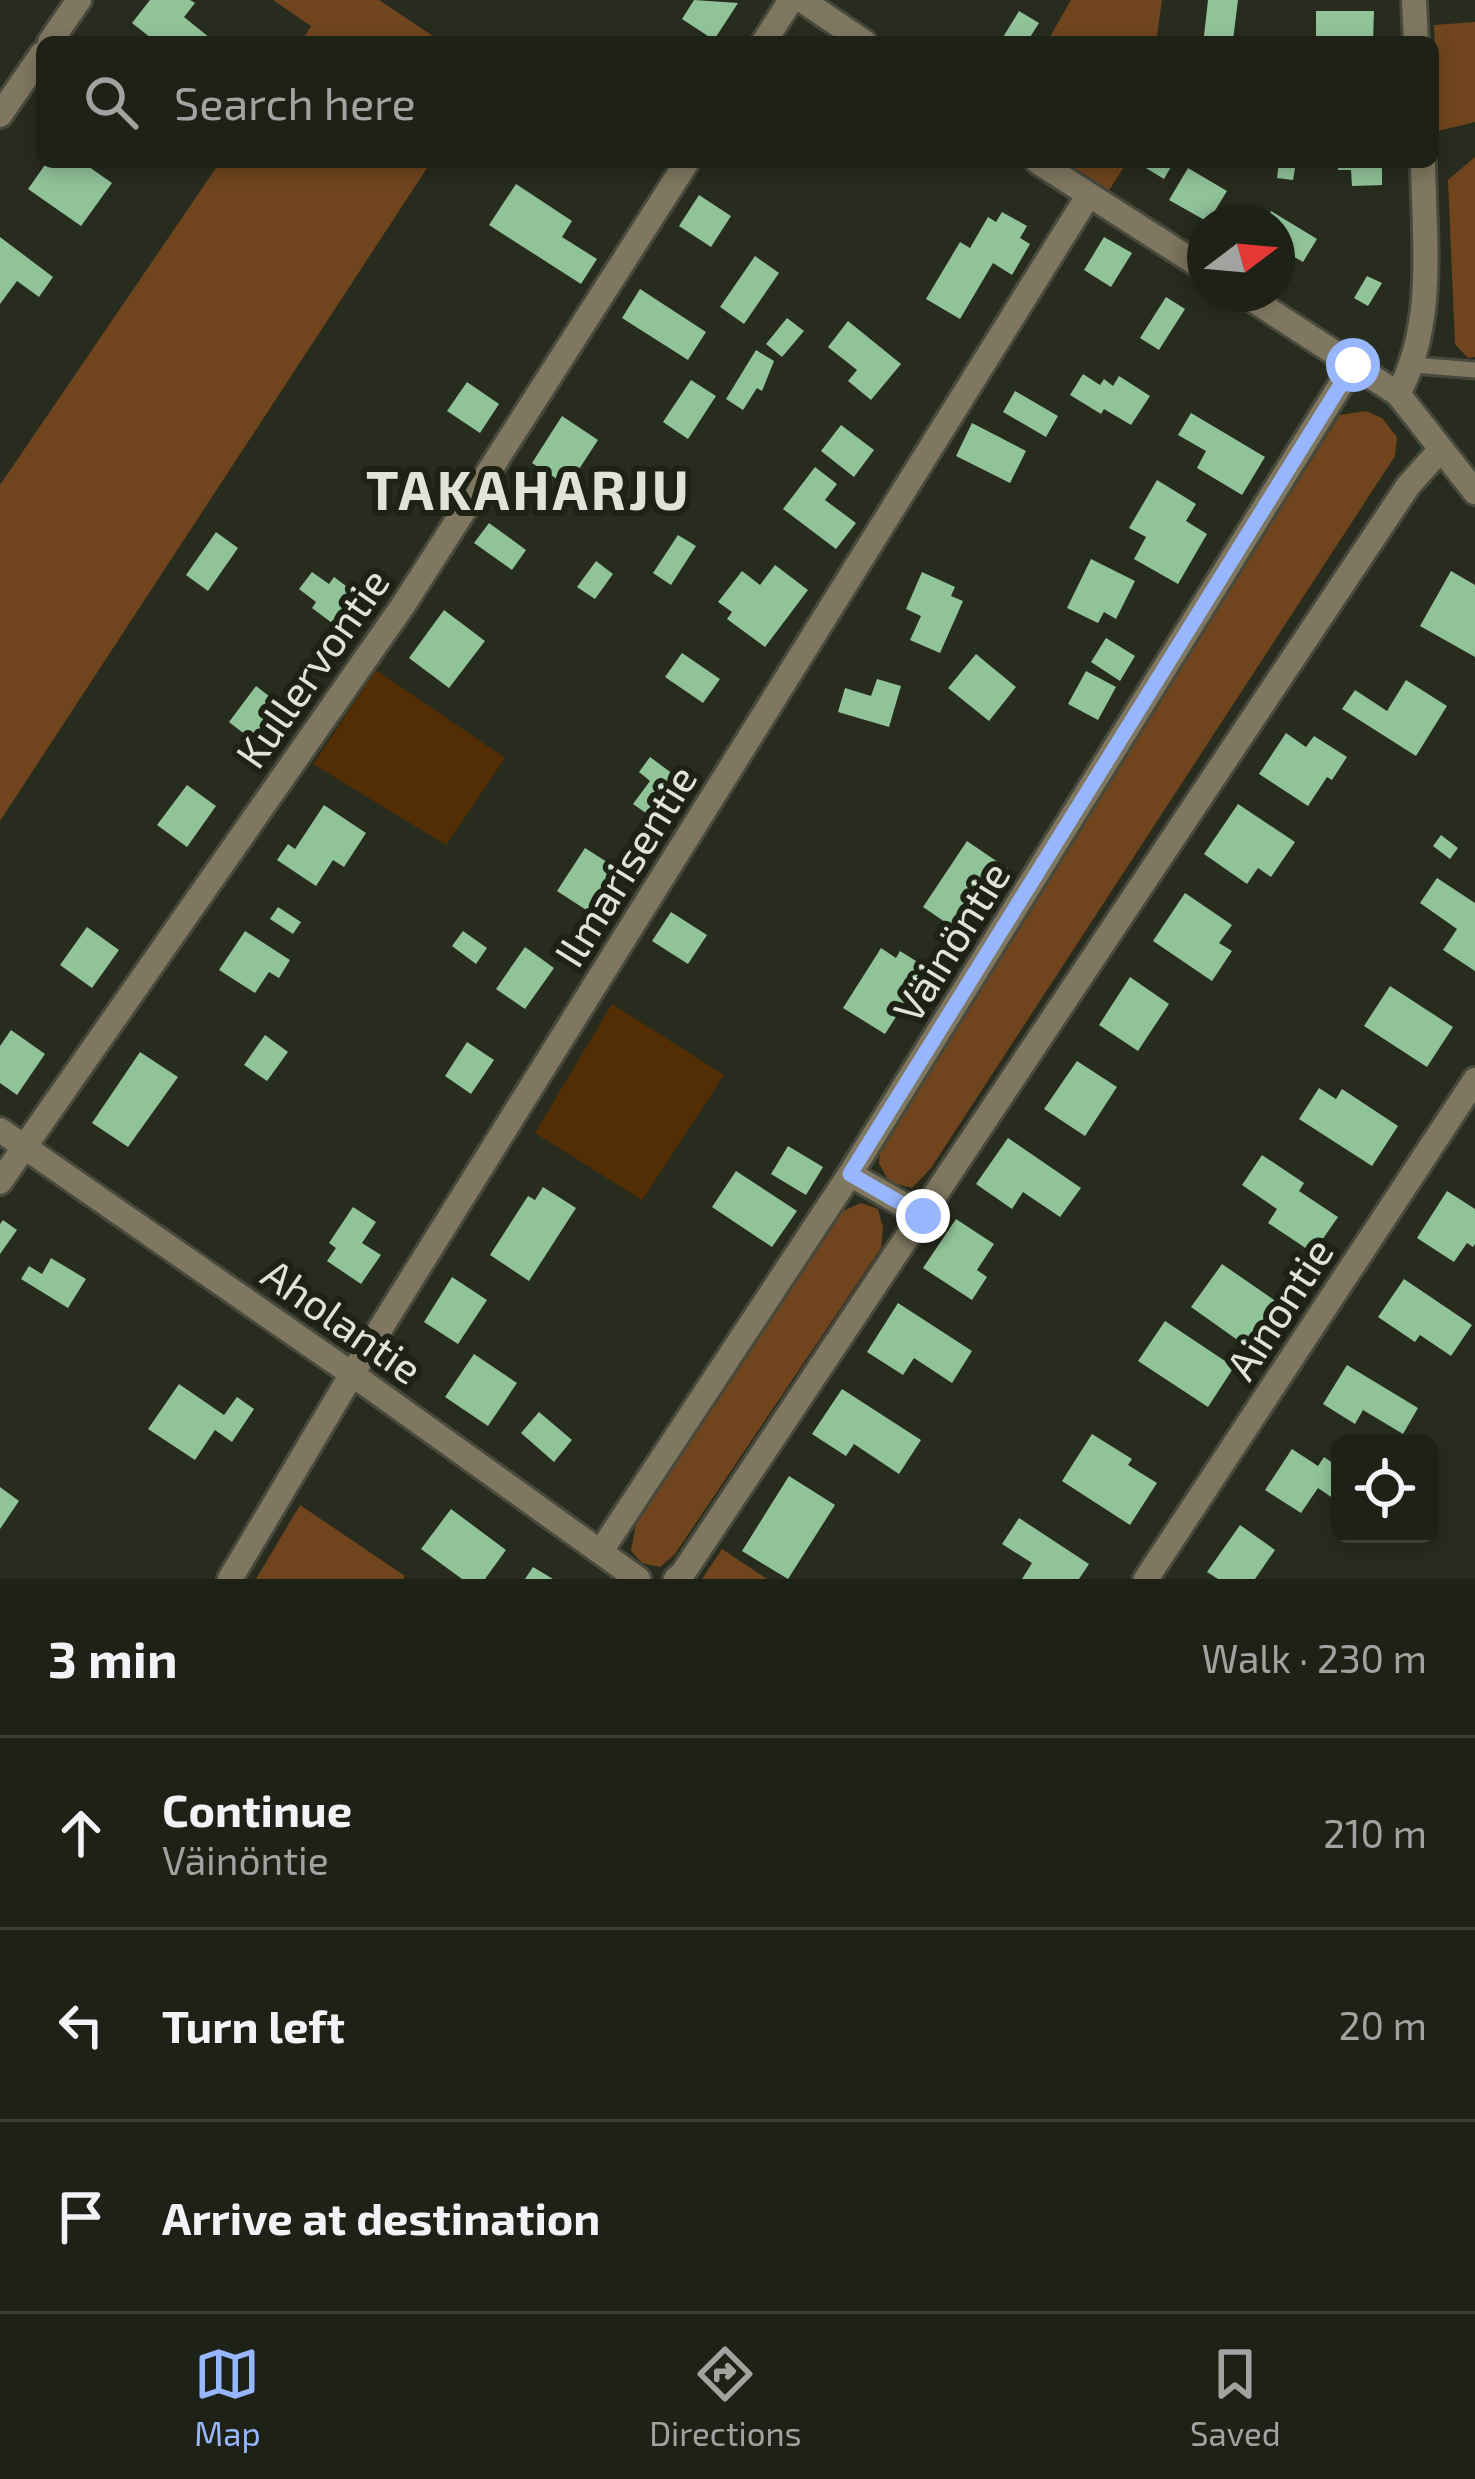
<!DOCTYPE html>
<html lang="en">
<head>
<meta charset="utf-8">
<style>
	body { margin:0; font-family:"Exo 2",sans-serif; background:#26291f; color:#f1f3f6 }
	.controls { position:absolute; right:36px; bottom:36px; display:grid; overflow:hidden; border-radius:18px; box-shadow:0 6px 18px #0003 }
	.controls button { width:108px; height:108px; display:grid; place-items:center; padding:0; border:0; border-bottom:3px solid #3c3e35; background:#1e2116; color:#f1f3f6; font:60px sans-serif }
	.compass { position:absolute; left:1187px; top:204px; width:108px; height:108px; border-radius:50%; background:#1e2116; box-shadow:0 6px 18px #0003; rotate:74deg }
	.stop { position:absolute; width:36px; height:36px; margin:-27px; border:9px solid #97b6fd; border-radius:50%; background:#fff }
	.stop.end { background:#97b6fd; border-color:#fff; box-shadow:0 3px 12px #0008 }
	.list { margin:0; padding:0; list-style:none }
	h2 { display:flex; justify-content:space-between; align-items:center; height:156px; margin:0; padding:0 48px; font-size:51px }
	h2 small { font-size:39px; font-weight:400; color:#a1a3a1 }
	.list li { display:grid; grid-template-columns:78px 1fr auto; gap:36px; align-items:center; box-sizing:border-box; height:192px; padding:0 48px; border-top:3px solid #3c3e35 }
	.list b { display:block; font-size:45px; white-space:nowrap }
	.list p { margin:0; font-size:39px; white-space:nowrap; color:#a1a3a1 }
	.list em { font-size:39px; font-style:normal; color:#a1a3a1 }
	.icon { flex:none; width:66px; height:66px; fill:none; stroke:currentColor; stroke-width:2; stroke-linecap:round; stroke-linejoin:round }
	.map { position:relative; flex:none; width:1475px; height:1579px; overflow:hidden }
	.search { position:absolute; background:#1e2116; box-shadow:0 6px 18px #0003; left:36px; right:36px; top:36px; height:132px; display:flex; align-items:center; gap:30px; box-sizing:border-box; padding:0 42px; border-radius:18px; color:#a1a3a1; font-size:45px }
	.sheet { height:732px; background:#1e2116 }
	nav { display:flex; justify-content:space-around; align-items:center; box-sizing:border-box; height:168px; border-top:3px solid #3c3e35; background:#1e2116; font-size:33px; color:#a1a3a1 }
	nav a { display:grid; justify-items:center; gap:6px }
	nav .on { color:#97b6fd }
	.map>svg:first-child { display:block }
	.green { fill:#532d04 }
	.forest { fill:#70451d }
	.building { fill:#91c399 }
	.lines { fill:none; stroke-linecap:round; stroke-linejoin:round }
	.lane-casing { stroke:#46493c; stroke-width:21 }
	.street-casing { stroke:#46493c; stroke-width:30 }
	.lane { stroke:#7f775f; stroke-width:15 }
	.street { stroke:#7f775f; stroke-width:24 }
	.route { stroke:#97b6fd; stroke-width:15 }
	.labels { text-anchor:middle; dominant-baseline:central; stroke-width:12; stroke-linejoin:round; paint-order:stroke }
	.street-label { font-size:42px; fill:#e1e3db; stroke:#1e2215 }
	.district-label { font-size:54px; font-weight:bold; letter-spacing:3px; fill:#e1e3db; stroke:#1e2215 }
</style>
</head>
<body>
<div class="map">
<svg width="1475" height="1579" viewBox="0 0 1475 1579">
	<rect width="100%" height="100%" fill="#282c1e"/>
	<path class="green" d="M376,670L505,758L446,845L313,764Z
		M612,1004L724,1075L642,1200L535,1133Z"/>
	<path class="forest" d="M273,0H379L442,42H301L311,26Z
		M1071,0H1162L1156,42H1047Z
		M1475,22V122L1438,131L1434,25Z
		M1475,157V357L1468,358L1455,344L1448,180Z
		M220,162H431L0,821V485Z
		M1067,162H1127L1108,192Z
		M1366,411L1382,418L1397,437L1395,456L931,1168L912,1188L889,1182L879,1163L881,1142L1340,415Z
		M861,1203L878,1209L883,1228L881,1248L675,1554L660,1567L642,1563L631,1551L636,1524L843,1211Z
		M300,1505L405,1576L403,1579H256Z
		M722,1549L767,1579H702Z"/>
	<path class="building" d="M150,0H190L195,3L184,17L215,42H156L132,23Z
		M694,0L738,3L714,40L682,19Z
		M1208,0H1238L1233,40L1204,36Z
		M1019,11L1039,23L1027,42H1000Z
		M1316,11H1374L1373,42H1316Z
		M47,162H82L112,183L81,226L28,189Z
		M1136,162H1168L1172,165L1164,179Z
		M1279,162H1296L1293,180L1277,178Z
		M1338,162H1382V185L1352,186L1351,170H1338Z
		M1188,168L1227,191L1208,222L1169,200Z
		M516,184L572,221L562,237L597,259L581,284L489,225Z
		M699,195L731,216L711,247L679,226Z
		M1271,211L1317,239L1303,262L1277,247V222H1265Z
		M1002,212L1027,226L1020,238L1030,244L1012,275L993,263L960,319L926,299L960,242L970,248L988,217L996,222Z
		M0,237L53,277L39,297L17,281L0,304Z
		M1104,237L1132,253L1111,287L1084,270Z
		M755,256L779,273L744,324L720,307Z
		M1367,276L1382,283L1368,306L1354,298Z
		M640,289L706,332L688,360L622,318Z
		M1166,297L1185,309L1159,350L1140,338Z
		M787,318L804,331L782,357L766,344Z
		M848,321L901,364L871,400L848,381L857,370L828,347Z
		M756,350L774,361L762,391L757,388L743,410L726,399Z
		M1083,374L1100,385L1104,379L1113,386L1119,376L1150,396L1131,425L1104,409L1101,414L1070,395Z
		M691,380L716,396L688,439L663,422Z
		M467,382L499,404L480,433L447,411Z
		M1015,391L1058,416L1046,437L1003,412Z
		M1191,413L1265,457L1242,495L1197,468L1206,451L1178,435Z
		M562,416L598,440L568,486L532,463Z
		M972,423L1026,451L1010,483L956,456Z
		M841,425L874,450L854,477L821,451Z
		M815,467L837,484L825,500L856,523L836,549L783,509Z
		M1157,480L1196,504L1186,521L1207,534L1178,584L1134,559L1146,537L1129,528Z
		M489,523L526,550L512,570L474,543Z
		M216,532L238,548L208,591L186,575Z
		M678,535L696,546L671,585L653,573Z
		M1091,559L1135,581L1116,619L1104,612L1098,623L1067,608Z
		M596,561L613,574L595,599L577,587Z
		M775,565L808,590L765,647L727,619L732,612L718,602L742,571L760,585Z
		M1451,571L1475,585V657L1420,626Z
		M312,572L329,584L334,577L362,598L340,629L312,608L316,602L299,589Z
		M922,572L955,587L951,596L963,601L940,653L910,640L921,616L906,609Z
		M444,610L485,641L449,688L409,658Z
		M1106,638L1135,656L1120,681L1091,662Z
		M682,653L720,679L703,703L665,677Z
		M976,654L1016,687L989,721L948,688Z
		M1086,671L1116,687L1098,720L1068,704Z
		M877,679L901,686L889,727L838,712L845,688L871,696Z
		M1406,680L1447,706L1416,756L1342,709L1355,690L1387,711Z
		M256,686L287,710L260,746L229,722Z
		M1286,733L1306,747L1314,736L1347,757L1332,780L1327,777L1308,806L1259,774Z
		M650,757L681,780L653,818L633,804L650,781L639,772Z
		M187,785L216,806L187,847L157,825Z
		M1238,804L1295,842L1271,877L1258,868L1247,884L1204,854Z
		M324,805L366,833L344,867L333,860L316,886L277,860L288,844L295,849Z
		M1441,835L1458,848L1450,859L1433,846Z
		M967,841L1008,869L964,935L923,907Z
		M585,848L621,871L594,915L557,891Z
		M1437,878L1475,903V971L1443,950L1457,929L1420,903Z
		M1185,893L1232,925L1219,943L1232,951L1212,981L1153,941Z
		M278,907L301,922L293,934L270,919Z
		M671,912L707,935L688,964L652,941Z
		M87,927L119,950L92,988L60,965Z
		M245,931L290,960L279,978L269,972L255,993L219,970Z
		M463,931L487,948L476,964L452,946Z
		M525,947L554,968L525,1009L496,989Z
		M881,948L896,958L900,951L927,968L885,1034L843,1008Z
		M1130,977L1169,1004L1138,1051L1099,1025Z
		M1390,986L1453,1027L1427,1067L1364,1026Z
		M11,1030L45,1054L17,1095L0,1083V1046Z
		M265,1035L288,1052L267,1081L244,1065Z
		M467,1042L494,1060L471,1094L445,1076Z
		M140,1052L178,1077L128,1147L92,1123Z
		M1077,1061L1117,1087L1085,1136L1044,1109Z
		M1319,1088L1336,1099L1342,1089L1398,1126L1372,1166L1299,1119Z
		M1008,1138L1081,1188L1060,1217L1023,1192L1012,1209L976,1184Z
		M788,1146L823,1167L806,1195L771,1174Z
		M1262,1155L1304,1183L1299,1191L1338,1217L1313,1253L1268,1223L1277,1209L1242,1185Z
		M736,1171L797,1211L772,1247L712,1207Z
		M543,1187L576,1208L529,1281L490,1255L528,1196L535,1200Z
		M1447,1191L1475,1209V1244L1473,1247L1467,1243L1454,1262L1417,1238Z
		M353,1207L376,1222L362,1243L381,1255L361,1284L327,1261L336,1248L329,1243Z
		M956,1219L994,1244L977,1270L987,1277L972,1300L923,1268Z
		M3,1220L17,1230L0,1254V1224Z
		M51,1258L86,1279L68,1308L21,1279L29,1266L42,1274Z
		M1222,1264L1277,1302L1246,1346L1191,1307Z
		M452,1277L487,1300L458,1344L424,1322Z
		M1404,1279L1472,1325L1451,1356L1420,1335L1415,1342L1378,1317Z
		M898,1303L972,1351L952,1383L914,1358L903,1375L867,1352Z
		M1165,1321L1234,1367L1208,1407L1138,1361Z
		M474,1354L517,1383L488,1426L445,1397Z
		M1347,1365L1418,1408L1403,1434L1363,1410L1355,1424L1323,1404Z
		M179,1384L224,1415L237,1397L254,1409L232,1442L215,1430L195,1460L148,1429Z
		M842,1389L921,1440L899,1474L854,1444L846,1456L812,1434Z
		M539,1412L572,1440L554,1462L521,1433Z
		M1092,1434L1132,1459L1128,1465L1157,1483L1130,1525L1062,1481Z
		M1292,1449L1318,1466L1324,1457L1340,1468V1503L1318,1488L1301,1513L1265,1490Z
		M789,1476L835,1505L788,1579L742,1551Z
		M0,1487L19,1501L0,1529Z
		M451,1509L506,1550L485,1579H462L421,1549Z
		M1019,1518L1089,1564L1079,1579H1022L1032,1563L1002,1544Z
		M1240,1525L1275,1550L1255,1579H1218L1207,1572Z
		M533,1567L553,1579H525Z"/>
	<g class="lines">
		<defs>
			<path id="lane" d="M1414,365L1475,370"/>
			<path id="street" d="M802,0L864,42
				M1414,0L1416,42
				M50,42L79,0
				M764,42L791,0
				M0,115L42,54
				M1038,162L1205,269
				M1244,294L1398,394L1475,492
				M1398,394C1436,323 1424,241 1423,162
				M0,1130L352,1374L638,1579
				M850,1174L923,1216
				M0,1182L404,604L687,162
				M601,1551L850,1174L1353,365
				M230,1579L352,1374L1088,196
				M676,1579L683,1573L1408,486L1441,449
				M1146,1579L1475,1080"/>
		</defs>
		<use href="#lane" class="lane-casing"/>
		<use href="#street" class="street-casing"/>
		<use href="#lane" class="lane"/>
		<use href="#street" class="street"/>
	</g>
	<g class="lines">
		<path class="route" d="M923,1216L850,1174L1353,365"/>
	</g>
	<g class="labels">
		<g class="street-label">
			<text transform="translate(311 667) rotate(-55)">Kullervontie</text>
			<text transform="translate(624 865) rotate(-58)">Ilmarisentie</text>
			<text transform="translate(950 941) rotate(-58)">Väinöntie</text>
			<text transform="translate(1278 1308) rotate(-57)">Ainontie</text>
			<text transform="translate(343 1320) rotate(35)">Aholantie</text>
		</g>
		<g class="district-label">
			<text x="529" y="488">TAKAHARJU</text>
		</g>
	</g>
</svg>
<div class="controls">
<button><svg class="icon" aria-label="locate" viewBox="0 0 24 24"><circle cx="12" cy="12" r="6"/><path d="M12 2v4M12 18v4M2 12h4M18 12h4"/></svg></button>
</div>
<svg class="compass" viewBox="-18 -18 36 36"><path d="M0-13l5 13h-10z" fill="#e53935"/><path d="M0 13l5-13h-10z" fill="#a1a3a1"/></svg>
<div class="stop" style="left:1353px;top:365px"></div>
<div class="stop end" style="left:923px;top:1216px"></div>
<div class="search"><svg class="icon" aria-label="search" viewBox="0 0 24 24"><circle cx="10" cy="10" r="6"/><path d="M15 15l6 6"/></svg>Search here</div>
</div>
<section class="sheet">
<h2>3 min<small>Walk · 230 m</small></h2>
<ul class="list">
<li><svg class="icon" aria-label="ahead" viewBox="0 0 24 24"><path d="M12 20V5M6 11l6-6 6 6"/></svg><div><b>Continue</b><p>Väinöntie</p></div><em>210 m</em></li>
<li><svg class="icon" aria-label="left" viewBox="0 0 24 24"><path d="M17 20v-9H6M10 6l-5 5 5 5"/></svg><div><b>Turn left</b></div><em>20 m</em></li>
<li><svg class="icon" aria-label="arrive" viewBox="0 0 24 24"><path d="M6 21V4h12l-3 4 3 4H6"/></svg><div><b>Arrive at destination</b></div></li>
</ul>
</section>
<nav>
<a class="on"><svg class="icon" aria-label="map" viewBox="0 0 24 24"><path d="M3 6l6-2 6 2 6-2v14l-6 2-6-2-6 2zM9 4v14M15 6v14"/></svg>Map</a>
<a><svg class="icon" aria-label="directions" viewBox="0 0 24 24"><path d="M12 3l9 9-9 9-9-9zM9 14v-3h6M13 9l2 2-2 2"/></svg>Directions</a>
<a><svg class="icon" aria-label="saved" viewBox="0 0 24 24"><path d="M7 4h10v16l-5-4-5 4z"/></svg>Saved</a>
</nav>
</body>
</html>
